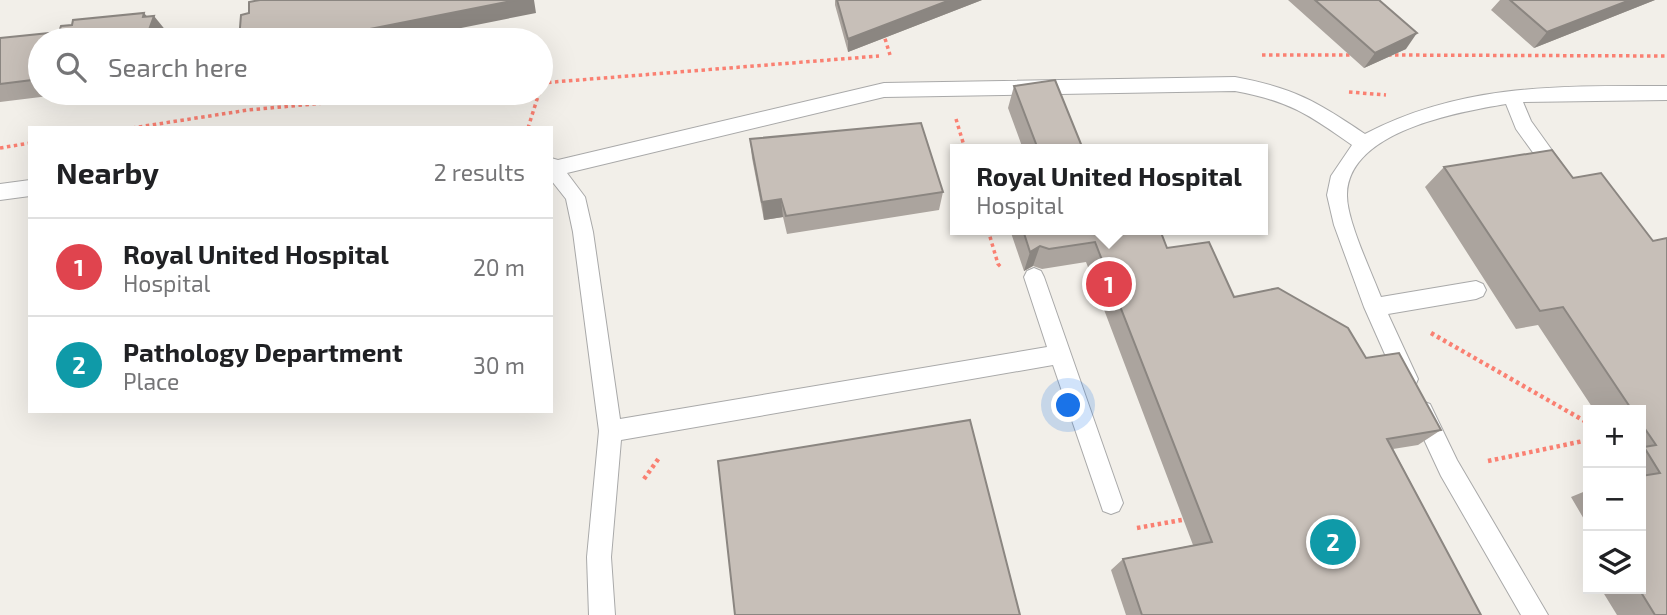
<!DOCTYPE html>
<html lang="en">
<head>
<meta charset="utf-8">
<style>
	body { margin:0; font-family:"Exo 2",sans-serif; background:#f6f6f6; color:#202124 }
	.controls { position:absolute; right:21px; bottom:21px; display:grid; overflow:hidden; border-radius:0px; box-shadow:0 7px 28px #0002 }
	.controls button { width:63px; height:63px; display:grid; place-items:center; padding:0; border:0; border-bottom:2px solid #e0e0e0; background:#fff; color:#202124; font:35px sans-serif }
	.you { position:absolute; left:1069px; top:406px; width:24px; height:24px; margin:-18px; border:5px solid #fff; border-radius:50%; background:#1a73e8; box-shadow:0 0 0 10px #1a73e833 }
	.badge { display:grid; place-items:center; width:46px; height:46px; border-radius:50%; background:#7c3aed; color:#fff; font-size:23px; font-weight:700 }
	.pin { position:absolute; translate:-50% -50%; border:4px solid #fff; box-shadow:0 2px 7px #0006 }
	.popup { position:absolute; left:950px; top:144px; width:318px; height:91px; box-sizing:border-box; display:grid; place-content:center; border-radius:0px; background:#fff; filter:drop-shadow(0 2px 5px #0005); font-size:23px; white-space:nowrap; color:#757577 }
	.popup b { font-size:26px; color:#202124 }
	.popup::after { content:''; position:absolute; left:50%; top:100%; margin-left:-14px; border:14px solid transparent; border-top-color:#fff }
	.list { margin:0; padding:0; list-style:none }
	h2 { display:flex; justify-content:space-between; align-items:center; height:91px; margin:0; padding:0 28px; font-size:30px }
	h2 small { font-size:23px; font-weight:400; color:#757577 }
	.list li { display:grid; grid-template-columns:46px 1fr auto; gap:21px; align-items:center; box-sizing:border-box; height:98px; padding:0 28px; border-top:2px solid #e0e0e0 }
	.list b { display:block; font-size:26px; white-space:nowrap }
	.list p { margin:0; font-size:23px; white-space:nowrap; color:#757577 }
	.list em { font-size:23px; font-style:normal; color:#757577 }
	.icon { flex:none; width:38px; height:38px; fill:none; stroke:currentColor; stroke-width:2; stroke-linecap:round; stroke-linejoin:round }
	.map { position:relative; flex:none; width:1667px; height:615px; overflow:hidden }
	.search { position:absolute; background:#fff; box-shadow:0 7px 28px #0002; left:28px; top:28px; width:525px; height:77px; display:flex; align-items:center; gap:18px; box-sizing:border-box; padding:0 24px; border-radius:38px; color:#757577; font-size:26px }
	.panel { position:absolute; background:#fff; box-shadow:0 7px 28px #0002; left:28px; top:126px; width:525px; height:287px; border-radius:0px }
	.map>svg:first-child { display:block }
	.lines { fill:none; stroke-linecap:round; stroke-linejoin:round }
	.lane-casing { stroke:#a9a9a9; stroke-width:2 }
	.path-far1 { stroke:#fa8072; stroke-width:3.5; stroke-dasharray:3.5 3.5; stroke-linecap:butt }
	.path { stroke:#fa8072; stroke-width:4.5; stroke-dasharray:3.5 3.5; stroke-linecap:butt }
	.lane { fill:#fff; fill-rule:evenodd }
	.wall { fill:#aba49e }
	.shaded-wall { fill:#8b8681 }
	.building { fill:#c7bfb8; stroke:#8b8681; stroke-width:2 }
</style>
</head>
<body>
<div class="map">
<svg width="1667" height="615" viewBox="0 0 1667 615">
	<rect width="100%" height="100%" fill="#f2efe9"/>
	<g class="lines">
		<defs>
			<path id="lane" d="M1235,77C1294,88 1316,101 1365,134C1463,83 1560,86 1667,86V100L1523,102L1531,121L1569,174L1566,179L1559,182L1552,179L1516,129L1506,104C1458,112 1349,131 1347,194C1346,219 1371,271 1381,297L1476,281L1483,284L1486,290L1483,296L1476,299L1388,314L1418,379L1415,386L1407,389L1399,386L1364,307L1334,225L1327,195L1331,176L1352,145C1308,114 1289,101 1235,91L884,97L567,173L585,197L593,232L620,419L1047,347L1024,277L1027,271L1034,268L1041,271L1044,277L1123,503L1119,511L1111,514L1103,511L1053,365L621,440L611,557L615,615H589L587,557L599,431L573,232L566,199L551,180V158L558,160L884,83Z
				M30,180V196L0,200V184Z
				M1422,401L1430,404L1457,460L1548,615H1521L1441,476L1414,418L1411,411L1414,404Z"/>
		</defs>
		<use href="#lane" class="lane-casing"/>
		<path class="path-far1" d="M883,32L890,55
			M1262,55H1355
			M1388,55L1667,56
			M541,83L879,56
			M1349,92L1386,95
			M956,119L965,149
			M132,128L248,110L433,93
			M528,128L539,93
			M0,148L30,143
			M988,230L998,264L1002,268"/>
		<path class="path" d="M1431,333L1588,423
			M1488,461L1588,440
			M644,479L659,458
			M1137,528L1187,519"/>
		<use href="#lane" class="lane"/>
	</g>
	<path class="wall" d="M835,0H982L848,52L835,5Z
		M1288,0H1379L1406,49L1364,68Z
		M1500,0H1655L1534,48L1491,10Z
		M59,32H167L166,36L40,40V93H140L139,94L65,103L57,95L0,102V38Z
		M1014,86L1083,149H1023L1008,108Z
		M750,139L943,192L939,210L787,234L783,217L764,220L752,158Z
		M1444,167L1573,178L1653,241L1667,615H1617L1601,589H1641V410H1594L1538,325L1516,329L1425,187Z
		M1010,230H1160L1167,248L1234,297L1366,358L1441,430L1418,445L1393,449L1481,615H1126L1111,570L1123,559L1193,545L1086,262L1042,269L1033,266L1024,271Z
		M1588,490V526L1571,497Z"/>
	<path class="shaded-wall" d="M517,0H534L536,13L401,40H329V37Z
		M950,0H982L848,52V39Z
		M1630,0H1655L1534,48L1547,32Z
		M144,13L152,22L154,16L167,32L166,36L169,40H154L143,17Z
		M1417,33L1406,49L1364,68L1375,53Z
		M781,199L783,217L764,220L762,202Z
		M1040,246L1033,266L1024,271L1030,252Z"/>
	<path class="building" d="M260,0H517L329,37V40H239L241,15L249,13V2Z
		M837,0H950L848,39Z
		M1315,0H1379L1417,33L1375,53Z
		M1510,0H1630L1547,32Z
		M144,13L143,17L154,16L150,27H158L154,40H40V79L0,84V38L59,32L61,26L72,25L73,20Z
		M1055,80L1083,149H1038L1014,86Z
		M921,123L943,192L786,216L781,199L762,202L750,139Z
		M1552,150L1573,178L1601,173L1653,241L1667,238V615H1655L1639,589H1641V554H1643L1641,551V476L1660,473L1644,447L1656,445L1641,423V410H1632L1563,307L1540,311L1444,167Z
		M1023,230H1160L1167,248L1209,242L1234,297L1278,288L1348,328L1366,358L1399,353L1441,430L1387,439L1481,615H1142L1123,559L1212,542L1095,242L1049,249L1040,246L1030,252Z
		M970,420L1020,615H735L718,461Z"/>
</svg>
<div class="controls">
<button>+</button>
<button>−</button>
<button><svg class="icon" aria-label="layers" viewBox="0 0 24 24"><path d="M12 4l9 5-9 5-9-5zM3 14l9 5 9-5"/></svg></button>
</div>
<div class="you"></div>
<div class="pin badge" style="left:1109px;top:284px;background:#e0444e">1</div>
<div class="popup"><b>Royal United Hospital</b>Hospital</div>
<div class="pin badge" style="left:1333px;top:542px;background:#0f9aa8">2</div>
<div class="search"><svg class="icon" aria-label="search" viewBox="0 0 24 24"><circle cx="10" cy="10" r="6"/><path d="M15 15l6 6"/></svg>Search here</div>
<section class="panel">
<h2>Nearby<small>2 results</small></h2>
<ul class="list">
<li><span class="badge" style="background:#e0444e">1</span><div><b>Royal United Hospital</b><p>Hospital</p></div><em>20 m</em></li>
<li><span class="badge" style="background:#0f9aa8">2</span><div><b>Pathology Department</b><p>Place</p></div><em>30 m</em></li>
</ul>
</section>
</div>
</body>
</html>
